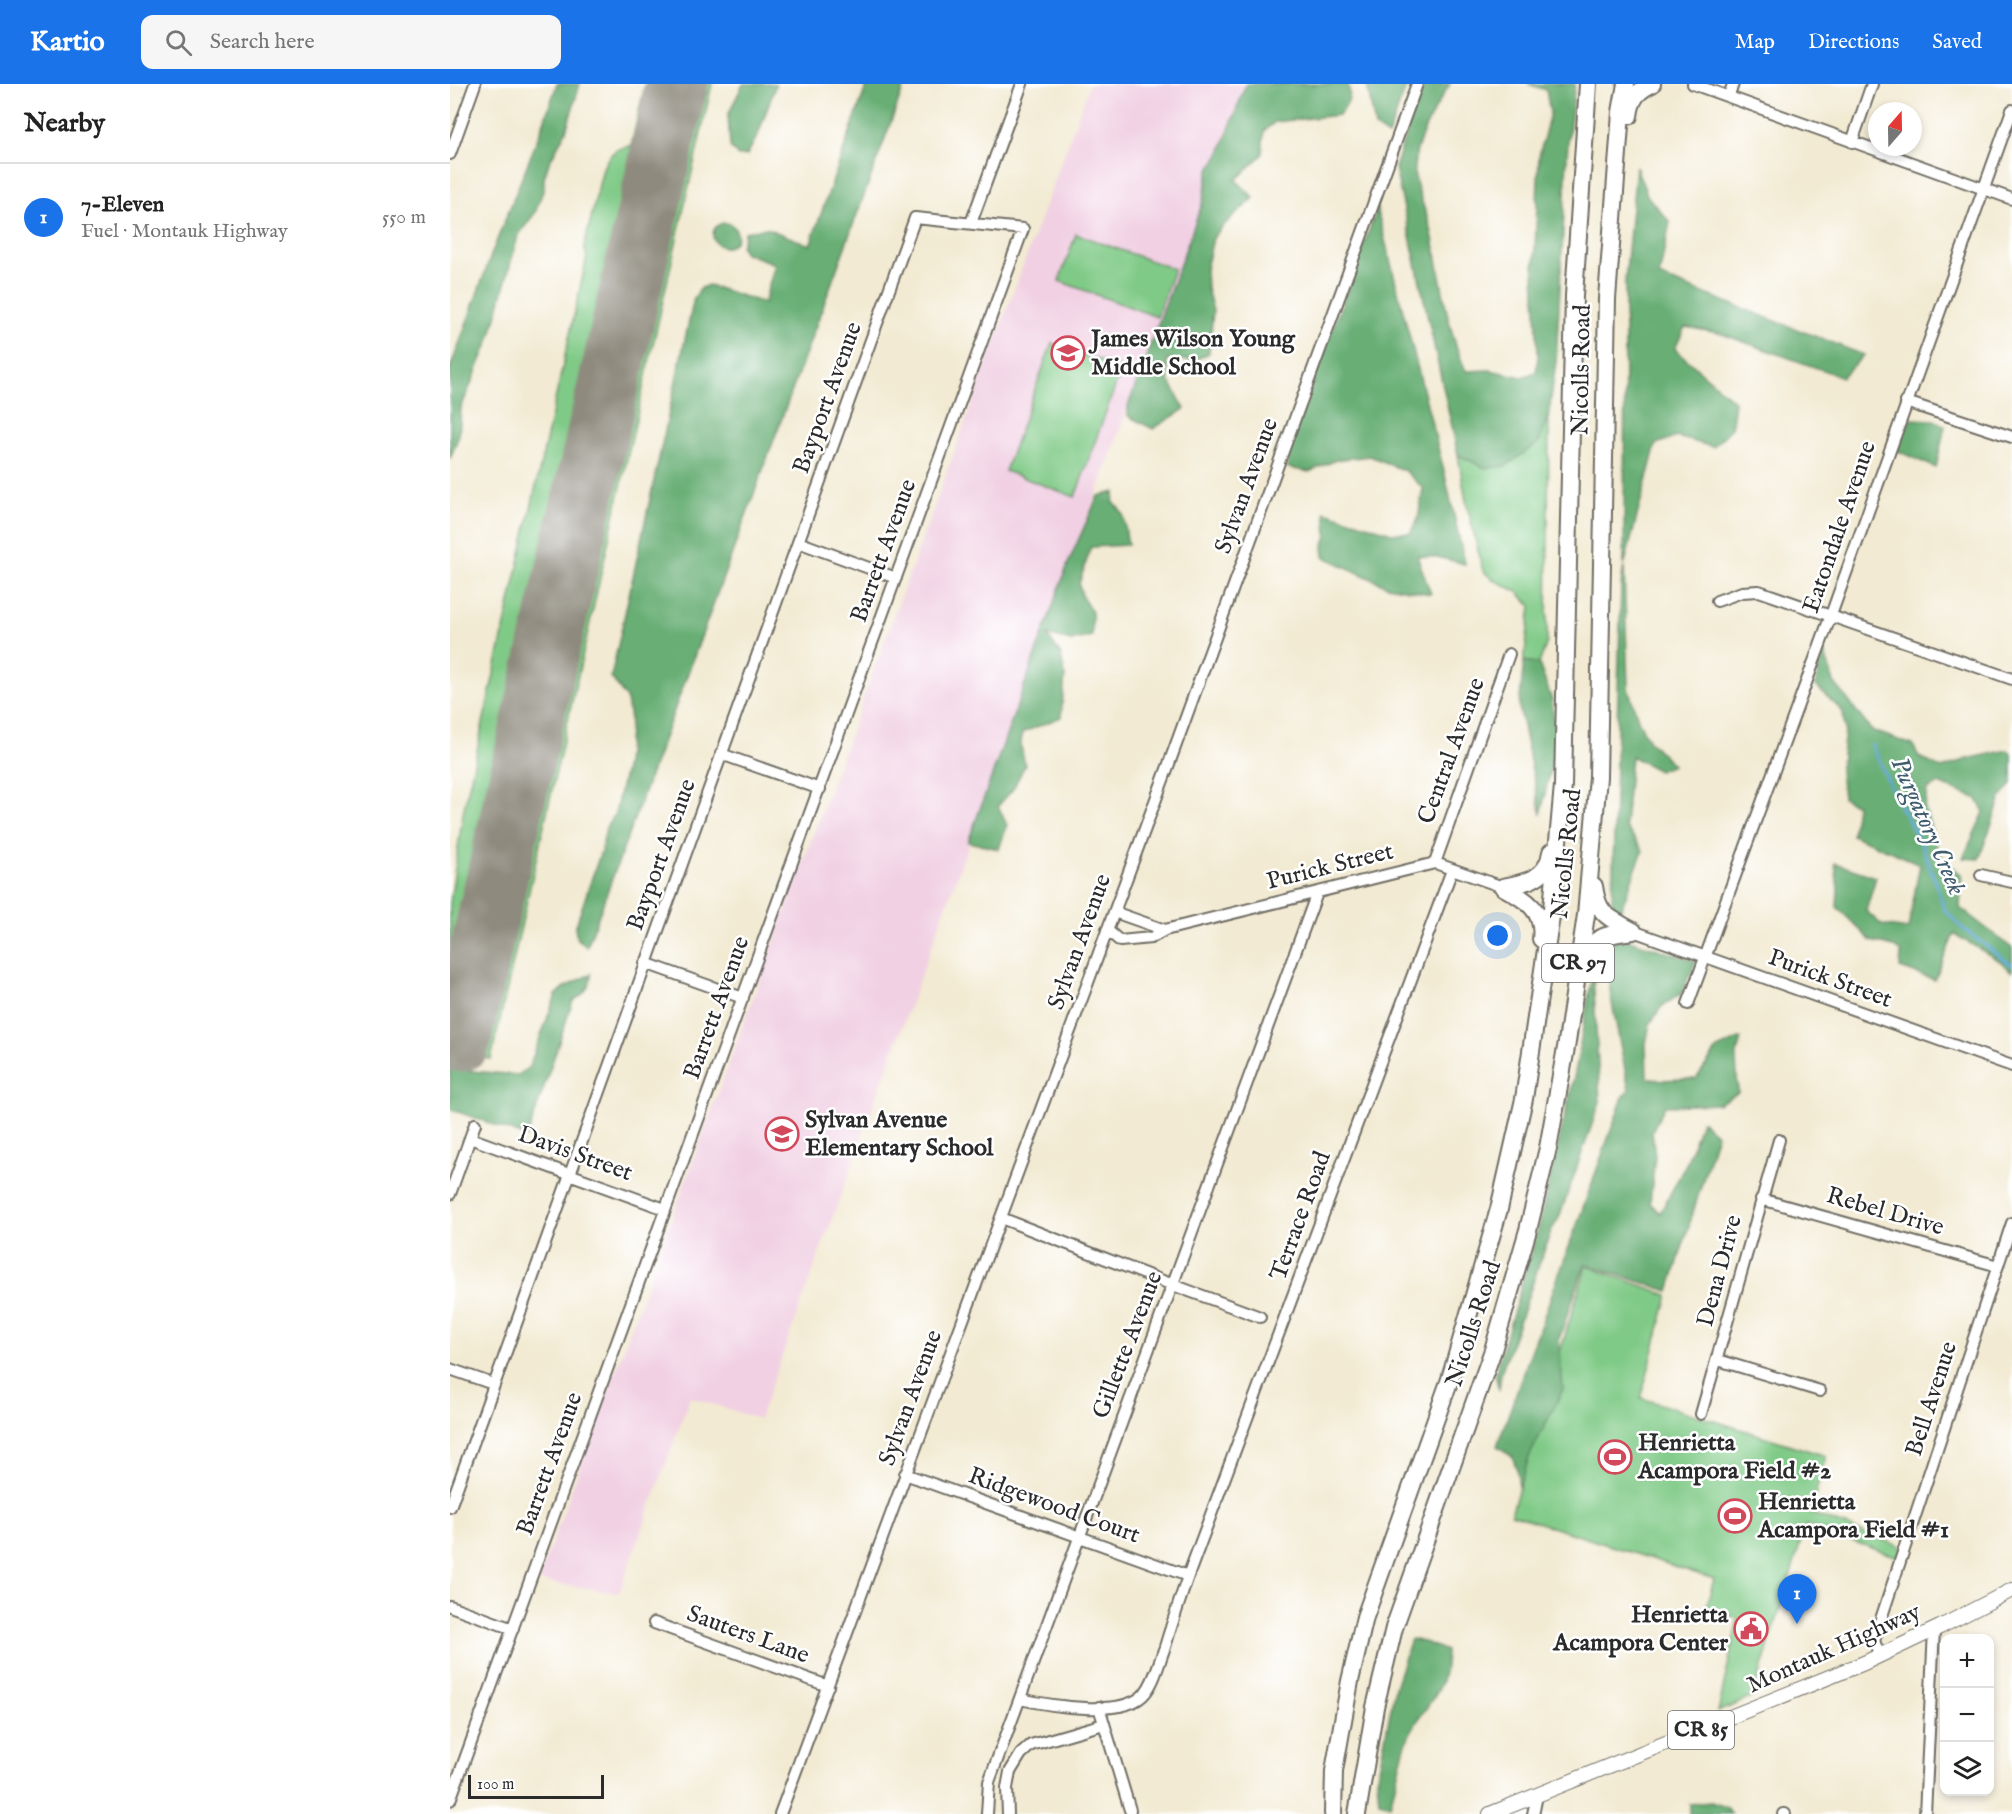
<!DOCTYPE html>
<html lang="en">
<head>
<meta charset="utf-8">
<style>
	body { margin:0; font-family:"IM FELL English",serif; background:#f6f6f6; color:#222 }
	.controls { position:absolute; right:18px; bottom:18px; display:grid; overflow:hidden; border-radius:12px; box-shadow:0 3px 9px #0003 }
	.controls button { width:54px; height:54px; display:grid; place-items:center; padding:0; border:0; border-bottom:2px solid #e0e0e0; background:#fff; color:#222; font:30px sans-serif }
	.compass { position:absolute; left:1418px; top:18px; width:54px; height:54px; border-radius:50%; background:#fff; box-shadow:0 3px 9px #0003; rotate:20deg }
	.scale { position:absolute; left:18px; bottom:15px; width:136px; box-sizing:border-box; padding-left:6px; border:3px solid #2b2b2b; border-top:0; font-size:16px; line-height:21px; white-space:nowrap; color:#2b2b2b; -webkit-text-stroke:4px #fff; paint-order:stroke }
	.you { position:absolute; left:1048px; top:852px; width:21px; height:21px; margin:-15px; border:4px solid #fff; border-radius:50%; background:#1a73e8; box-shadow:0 0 0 9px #1a73e833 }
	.badge { display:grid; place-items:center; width:39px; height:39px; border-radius:50%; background:#1a73e8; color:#fff; font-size:20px; font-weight:700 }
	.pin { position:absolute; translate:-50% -50px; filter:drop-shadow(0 2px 3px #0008) }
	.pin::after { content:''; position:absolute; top:32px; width:21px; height:18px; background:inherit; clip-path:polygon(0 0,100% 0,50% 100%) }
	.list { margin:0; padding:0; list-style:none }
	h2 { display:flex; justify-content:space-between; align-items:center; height:78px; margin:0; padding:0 24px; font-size:26px }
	h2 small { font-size:20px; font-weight:400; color:#767676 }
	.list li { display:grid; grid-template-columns:39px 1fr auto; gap:18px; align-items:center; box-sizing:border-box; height:108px; padding:0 24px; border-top:2px solid #e0e0e0 }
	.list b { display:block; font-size:22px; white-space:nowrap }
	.list p { margin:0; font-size:20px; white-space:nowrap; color:#767676 }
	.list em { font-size:20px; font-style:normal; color:#767676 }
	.icon { flex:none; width:33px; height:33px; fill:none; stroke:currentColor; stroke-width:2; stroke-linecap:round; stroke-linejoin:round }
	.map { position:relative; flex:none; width:1562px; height:1730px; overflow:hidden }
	header { display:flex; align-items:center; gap:36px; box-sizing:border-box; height:84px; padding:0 30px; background:#1a73e8; color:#fff }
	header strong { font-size:28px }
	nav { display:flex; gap:33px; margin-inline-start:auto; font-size:21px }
	.search { width:420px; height:54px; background:#f6f6f6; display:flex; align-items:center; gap:15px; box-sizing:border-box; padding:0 21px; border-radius:12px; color:#767676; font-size:22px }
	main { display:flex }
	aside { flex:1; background:#fff }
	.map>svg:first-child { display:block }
	.built { fill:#f1d0e3 }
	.green { fill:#80ca87; stroke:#567a59; stroke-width:1.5 }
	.forest { fill:#68ae74; stroke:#4a6c50; stroke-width:1.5 }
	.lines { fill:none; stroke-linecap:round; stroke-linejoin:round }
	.stream { stroke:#60a7d6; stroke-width:3 }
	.runway { stroke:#8e8a7e; stroke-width:62 }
	.minor-casing { stroke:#716e65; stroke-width:14 }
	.major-casing { stroke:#716e65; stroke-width:16 }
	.highway-casing { stroke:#716e65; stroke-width:20 }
	.minor { stroke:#fff; stroke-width:10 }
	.major { stroke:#fff; stroke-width:14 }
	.highway { stroke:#fff; stroke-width:16 }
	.labels { text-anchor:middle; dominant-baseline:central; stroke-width:5; stroke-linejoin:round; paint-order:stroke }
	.shield { fill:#fff; stroke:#6b6b6b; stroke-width:1.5 }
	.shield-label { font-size:22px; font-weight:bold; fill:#2b2b2b }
	.poi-label { font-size:24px; font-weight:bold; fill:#2b2b2b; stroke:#fff; text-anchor:start }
	.street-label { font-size:24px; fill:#2b2b2b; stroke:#fff }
	.water-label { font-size:26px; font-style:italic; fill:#405d6f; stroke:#fff }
</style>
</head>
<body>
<header>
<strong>Kartio</strong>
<div class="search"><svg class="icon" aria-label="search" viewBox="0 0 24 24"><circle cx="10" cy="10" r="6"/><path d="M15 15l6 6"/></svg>Search here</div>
<nav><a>Map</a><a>Directions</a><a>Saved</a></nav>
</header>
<main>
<aside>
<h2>Nearby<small></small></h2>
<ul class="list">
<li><span class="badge">1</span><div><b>7-Eleven</b><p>Fuel · Montauk Highway</p></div><em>550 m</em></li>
</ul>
</aside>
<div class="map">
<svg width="1562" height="1730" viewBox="0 0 1562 1730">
	<rect width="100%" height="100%" fill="#fff"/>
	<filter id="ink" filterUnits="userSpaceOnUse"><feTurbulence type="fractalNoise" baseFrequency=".0167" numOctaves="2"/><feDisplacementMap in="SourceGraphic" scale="12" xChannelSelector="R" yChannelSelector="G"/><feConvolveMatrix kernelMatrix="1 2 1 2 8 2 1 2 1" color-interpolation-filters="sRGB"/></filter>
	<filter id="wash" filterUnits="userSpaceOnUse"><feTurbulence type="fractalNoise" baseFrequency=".008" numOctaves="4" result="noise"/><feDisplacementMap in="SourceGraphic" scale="24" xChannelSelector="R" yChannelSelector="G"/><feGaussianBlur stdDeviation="1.35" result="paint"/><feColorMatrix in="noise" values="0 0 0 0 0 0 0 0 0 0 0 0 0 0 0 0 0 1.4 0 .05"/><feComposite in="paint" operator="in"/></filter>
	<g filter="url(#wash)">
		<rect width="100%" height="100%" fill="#f2ead2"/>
		<path class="built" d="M640,0H796L309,1335L240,1313L169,1509L88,1497Z"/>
		<path class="green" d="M195,0H262L41,975L0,967V819L13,729L137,173L134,163L153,84C159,70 166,63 181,62Z
			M626,150L724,185L707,233L609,197Z
			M602,259L672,284L625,413L555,387Z
			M1099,330L1097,558L1089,580L1074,577L1081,522L1068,508L1044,496L1033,487L1016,417L1008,371L1035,383L1056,382Z
			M1136,1182L1218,1211L1191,1314L1376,1372L1360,1429L1452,1463L1448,1473L1356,1441L1303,1613L1268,1628L1288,1535L1256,1524L1264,1495L1061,1430Z"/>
		<path class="forest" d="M107,0H130L116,47L99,79L94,94V104L85,129L68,152L40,255L11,324L9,351L0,375V285L43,166L91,46Z
			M293,0H326L308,51L297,71L288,72L280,63L278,31Z
			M417,0H455L137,863L127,855L125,844L152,764L156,743L165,730L176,680L180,636L177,616L161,593L244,214L251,204L258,201L314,219L325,180L295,169L291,163L295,148L316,144L360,161Z
			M796,0H898C902,14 898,20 889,31L825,38L814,47L812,71L786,96L804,114L774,141L763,154L756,185L757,204L763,227L759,269L744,277L717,275L719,296L735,325L703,345L678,332V322L752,120L759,86L770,69Z
			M917,0H957L938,52L925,43Z
			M975,0H1000C985,25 966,53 964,84C963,97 977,130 981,145C992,193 995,242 1016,287L1040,286L1072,293L1086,288L1088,272L1084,189L1089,72L1100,29L1096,6L1078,0H1125L1118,57L1106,278L1099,330L1089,358L1056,382L1035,384L1008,371L945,84L964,25Z
			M1186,83L1198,113L1220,138L1209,192L1414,271L1392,293L1269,249L1235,243L1225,265L1285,318L1281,345L1263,363L1227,353L1206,360L1174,482L1178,604L1189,638L1199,657L1223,681L1209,687L1181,672L1175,742L1193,766L1170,828L1162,818L1171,501L1174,482L1175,197Z
			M927,125L995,391L1015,480L987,473L967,472L981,510L937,502L874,473L873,463L877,451L875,428L942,449H960L968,435L973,404L955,387L920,372L886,376L859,388L838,384V365Z
			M263 151a12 12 0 1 1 24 0a12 12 0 1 1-24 0Z
			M1461,335L1484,336L1495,342L1486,384L1446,366L1455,343Z
			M665,408L663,417L673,430L678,461L641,463L629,500L633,515L642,528V552L621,557L597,551L611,571L615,592L611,633L572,649L571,662L575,681L563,705L548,722L557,741L549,765L518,758L619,477L648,412Z
			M1374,567L1384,598L1421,646L1463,661L1469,673L1492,685L1517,675L1558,666L1562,669V700L1551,714L1529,775L1513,774L1534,728L1526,714L1488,700L1477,706L1475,725L1486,760L1493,774L1512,791L1510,824L1562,864V888L1550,877L1504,850L1485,896L1450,884L1451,868L1444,863L1421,857L1387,823L1388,805L1385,779L1426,793L1416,827L1432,841L1458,845L1470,780L1402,751L1406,721L1393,714L1390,686L1395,647L1393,628L1365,601Z
			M1074,577L1089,580L1102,616L1106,658L1091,730L1069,623Z
			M1179,856L1246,877L1231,910L1212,922L1200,940L1196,959L1197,994C1212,998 1230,994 1246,995L1267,965L1291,954L1286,974L1288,1009L1268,1020L1215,1022L1202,1047L1205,1072L1200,1119L1210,1129L1237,1078L1251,1037L1267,1050L1219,1207L1135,1180L1109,1255L1113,1305L1079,1373L1069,1404L1067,1386L1062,1372L1047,1362L1173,1013L1179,1006L1161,914L1155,864L1164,857Z
			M1143,887L1150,1018L1109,1134L1101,1147L1051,1289L1049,1306L1045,1290L1088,1145L1125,989Z
			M141,890C141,903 134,910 123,917L77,1053L0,1025V985L68,991L79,983L106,911L115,903Z
			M961,1555L977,1559L996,1567C996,1611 977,1616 960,1650C951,1668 946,1701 940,1721L929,1718L927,1695L945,1603Z
			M1261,1718L1276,1723L1281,1730H1240V1720Z"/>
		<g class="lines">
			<path class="stream" d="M1422,661L1445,713L1472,761L1495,826L1512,844L1562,881"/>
			<path class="runway" d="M10,957L227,0"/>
		</g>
	</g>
	<g filter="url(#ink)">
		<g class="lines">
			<defs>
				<path id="minor" d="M1243,0L1562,115
					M1279,12L1283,0
					M1402,58L1422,0
					M0,70L25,0
					M521,139L572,0
					M1456,318L1562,353
					M348,458L446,494
					M1267,517L1292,508L1309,507L1562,595
					M271,670L370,705
					M985,779L1059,570
					M1531,791L1562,798
					M657,846L670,857L701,854L715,846L664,828
					M715,846L985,779L1053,803
					M1183,847L1562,982
					M195,879L293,914
					M1238,920L1381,531L1562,26
					M20,1054L215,1125
					M0,1110L25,1040
					M1311,1115L1548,1182
					M551,1134L723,1201L810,1233
					M1268,1276L1370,1307
					M0,1285L43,1300
					M1251,1330L1329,1056
					M455,1390L738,1492
					M0,1423L465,134L573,145L0,1716
					M0,1522L63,1545
					M204,1539L378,1602
					M1430,1572L1424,1557L1431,1535L1562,1139
					M570,1615C597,1621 675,1635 695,1609C705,1597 709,1578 715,1563C722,1539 730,1516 738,1492L1002,786
					M649,1623L680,1726
					M330,1730L720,677L967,0
					M537,1730L539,1698L867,809
					M558,1730L557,1704L560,1688L571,1670L581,1661L654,1640
					M1083,1730L1087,1712
					M1333,1730H1335
					M1475,1730L1484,1546"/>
				<path id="major" d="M1040,1730L1414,1579L1490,1543L1562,1506"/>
				<path id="highway" d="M1179,32C1181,15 1187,7 1202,0
					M1144,802C1148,832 1158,833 1183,847
					M1053,803C1075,799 1098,795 1101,768
					M1053,803C1076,816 1095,826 1091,855
					M1134,879C1142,850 1157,851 1183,847
					M883,1730L884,1687L900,1597L915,1533L1000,1295L1049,1125L1074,1015L1102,825L1113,701L1124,212L1138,0
					M907,1730L925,1623L944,1544L1043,1266L1078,1146L1098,1064L1117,958L1136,831L1148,693L1157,215L1171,28L1176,0"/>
			</defs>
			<use href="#minor" class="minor-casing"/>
			<use href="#major" class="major-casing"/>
			<use href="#highway" class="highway-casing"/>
			<use href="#minor" class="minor"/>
			<use href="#major" class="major"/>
			<use href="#highway" class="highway"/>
		</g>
	</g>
	<defs>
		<symbol id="school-ring" viewBox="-11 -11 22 22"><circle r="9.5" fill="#fff" stroke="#d1495b" stroke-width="1.5"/><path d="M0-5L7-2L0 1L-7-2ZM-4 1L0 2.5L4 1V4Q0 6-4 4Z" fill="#d1495b"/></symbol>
		<symbol id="stadium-ring" viewBox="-11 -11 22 22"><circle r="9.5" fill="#fff" stroke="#d1495b" stroke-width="1.5"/><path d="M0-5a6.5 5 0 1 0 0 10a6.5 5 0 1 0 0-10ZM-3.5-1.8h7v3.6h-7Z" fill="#d1495b"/></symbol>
		<symbol id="civic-ring" viewBox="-11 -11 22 22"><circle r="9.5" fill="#fff" stroke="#d1495b" stroke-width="1.5"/><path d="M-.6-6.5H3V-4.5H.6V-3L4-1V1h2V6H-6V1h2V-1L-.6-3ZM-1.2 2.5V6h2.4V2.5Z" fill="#d1495b"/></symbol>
	</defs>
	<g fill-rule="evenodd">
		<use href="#school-ring" x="599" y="250" width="38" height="38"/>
		<use href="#school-ring" x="313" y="1031" width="38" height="38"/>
		<use href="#stadium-ring" x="1146" y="1354" width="38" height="38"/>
		<use href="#stadium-ring" x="1266" y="1413" width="38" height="38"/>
		<use href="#civic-ring" x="1282" y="1526" width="38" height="38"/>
	</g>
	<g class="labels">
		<g class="shield">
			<rect x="1092" y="860" width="72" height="38" rx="4.5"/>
			<rect x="1218" y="1627" width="66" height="38" rx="4.5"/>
		</g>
		<g class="shield-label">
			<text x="1128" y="879">CR 97</text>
			<text x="1251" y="1646">CR 85</text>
		</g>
		<g class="poi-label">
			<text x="641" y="255">James Wilson Young<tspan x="641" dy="28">Middle School</tspan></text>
			<text x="355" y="1036">Sylvan Avenue<tspan x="355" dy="28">Elementary School</tspan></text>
			<text x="1188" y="1359">Henrietta<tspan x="1188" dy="28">Acampora Field #2</tspan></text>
			<text x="1308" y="1418">Henrietta<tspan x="1308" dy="28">Acampora Field #1</tspan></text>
			<text x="1278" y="1531" text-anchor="end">Henrietta<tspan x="1278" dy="28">Acampora Center</tspan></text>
		</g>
		<g class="street-label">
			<text transform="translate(1132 286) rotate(-89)">Nicolls Road</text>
			<text transform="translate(378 314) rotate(-70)">Bayport Avenue</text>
			<text transform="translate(797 402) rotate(-70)">Sylvan Avenue</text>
			<text transform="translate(1390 443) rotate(-71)">Eatondale Avenue</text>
			<text transform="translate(434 467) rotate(-70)">Barrett Avenue</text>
			<text transform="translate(1002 667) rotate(-70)">Central Avenue</text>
			<text transform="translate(1117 770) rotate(-84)">Nicolls Road</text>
			<text transform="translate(212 771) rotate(-70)">Bayport Avenue</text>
			<text transform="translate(880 783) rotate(-14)">Purick Street</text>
			<text transform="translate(630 858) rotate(-70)">Sylvan Avenue</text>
			<text transform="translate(1380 895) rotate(20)">Purick Street</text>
			<text transform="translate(267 924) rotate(-70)">Barrett Avenue</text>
			<text transform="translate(125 1070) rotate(20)">Davis Street</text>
			<text transform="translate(1435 1128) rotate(16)">Rebel Drive</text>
			<text transform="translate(851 1132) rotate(-70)">Terrace Road</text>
			<text transform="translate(1270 1187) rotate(-75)">Dena Drive</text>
			<text transform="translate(1024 1240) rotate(-72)">Nicolls Road</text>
			<text transform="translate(678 1261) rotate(-69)">Gillette Avenue</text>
			<text transform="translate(461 1314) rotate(-70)">Sylvan Avenue</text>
			<text transform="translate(1482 1315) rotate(-72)">Bell Avenue</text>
			<text transform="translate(100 1380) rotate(-70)">Barrett Avenue</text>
			<text transform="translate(604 1422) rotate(20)">Ridgewood Court</text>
			<text transform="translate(298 1551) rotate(20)">Sauters Lane</text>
			<text transform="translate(1384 1565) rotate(-24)">Montauk Highway</text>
		</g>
		<g class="water-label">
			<text transform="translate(1478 742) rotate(66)">Purgatory Creek</text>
		</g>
	</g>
</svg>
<div class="controls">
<button>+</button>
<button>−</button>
<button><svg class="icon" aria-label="layers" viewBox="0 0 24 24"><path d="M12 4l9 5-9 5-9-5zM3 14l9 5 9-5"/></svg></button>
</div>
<svg class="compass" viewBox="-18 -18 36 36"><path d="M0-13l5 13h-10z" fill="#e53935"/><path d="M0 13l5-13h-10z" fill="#767676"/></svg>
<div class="scale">100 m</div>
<div class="you"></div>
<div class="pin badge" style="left:1347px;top:1540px">1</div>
</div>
</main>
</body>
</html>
